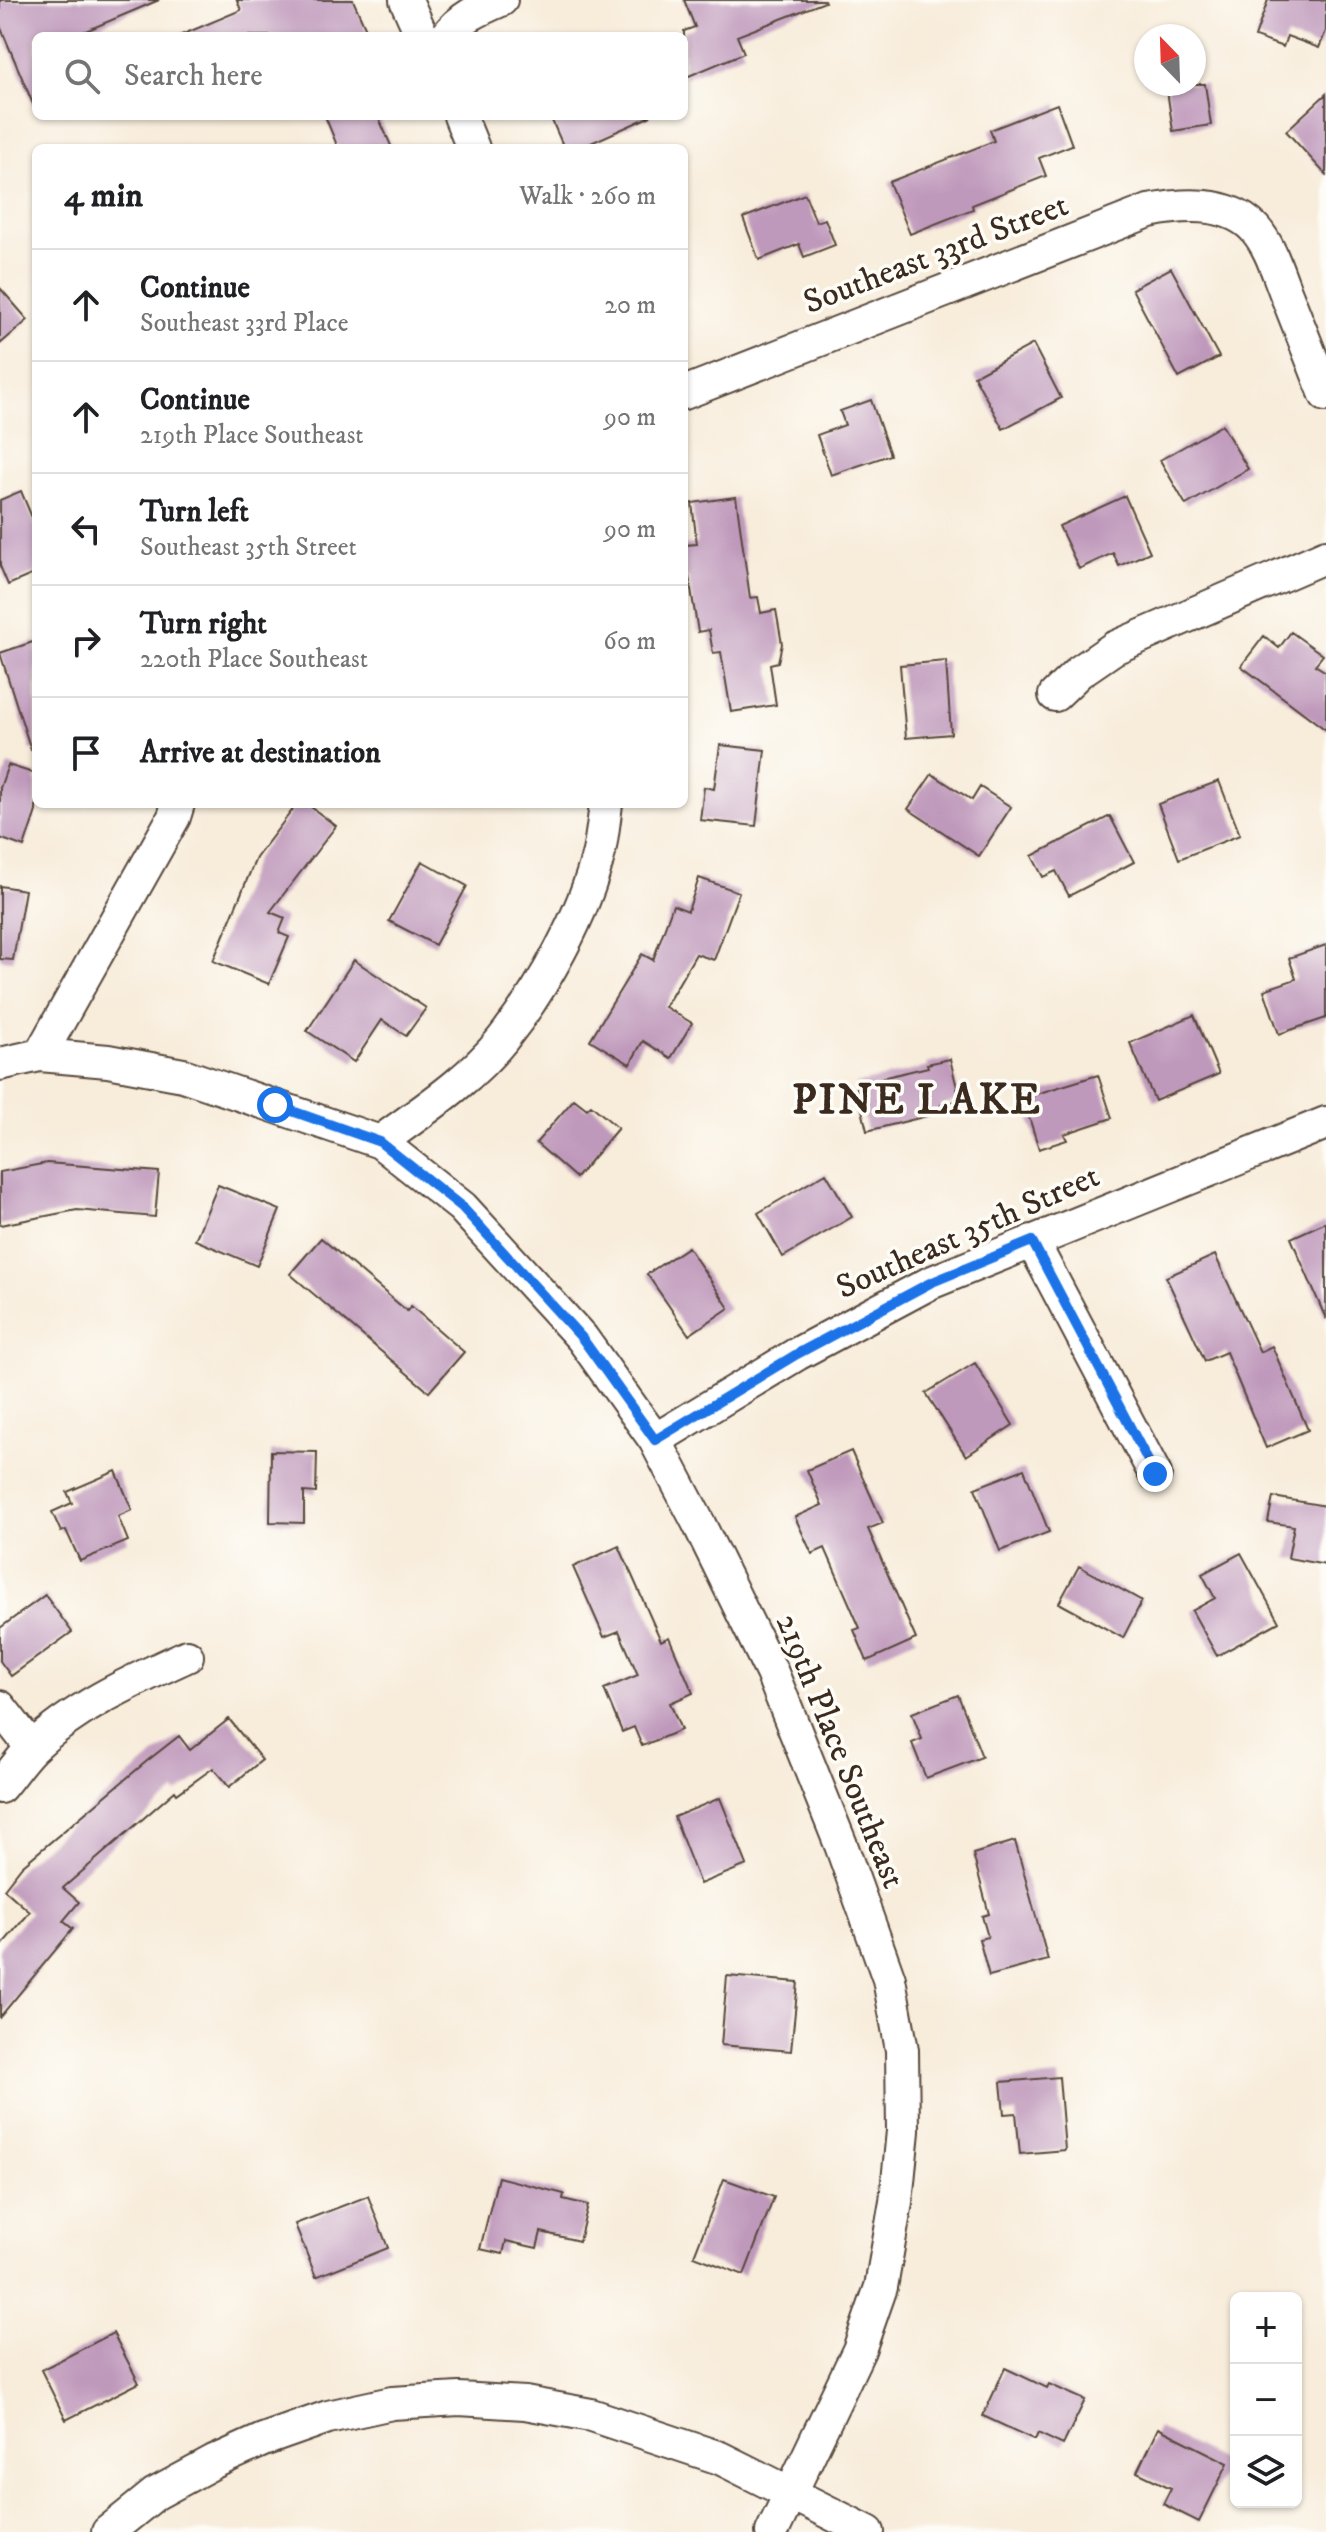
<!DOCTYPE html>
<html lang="en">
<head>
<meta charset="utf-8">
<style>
	body { margin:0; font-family:"IM FELL DW Pica",serif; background:#f2f2f2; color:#202124 }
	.controls { position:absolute; right:24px; bottom:24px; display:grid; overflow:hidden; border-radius:12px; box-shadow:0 2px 6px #0004 }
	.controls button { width:72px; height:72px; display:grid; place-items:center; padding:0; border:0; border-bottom:2px solid #e0e0e0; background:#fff; color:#202124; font:40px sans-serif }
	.compass { position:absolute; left:1134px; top:24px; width:72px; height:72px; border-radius:50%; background:#fff; box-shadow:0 2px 6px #0004; rotate:337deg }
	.stop { position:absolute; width:24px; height:24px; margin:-18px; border:6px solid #1a73e8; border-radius:50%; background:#fff }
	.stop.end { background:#1a73e8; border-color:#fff; box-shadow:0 2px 8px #0008 }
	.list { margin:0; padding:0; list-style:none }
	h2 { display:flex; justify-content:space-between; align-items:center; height:104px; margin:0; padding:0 32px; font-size:34px }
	h2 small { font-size:26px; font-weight:400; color:#757577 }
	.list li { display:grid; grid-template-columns:52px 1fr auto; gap:24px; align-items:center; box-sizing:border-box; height:112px; padding:0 32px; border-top:2px solid #e0e0e0 }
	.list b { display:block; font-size:30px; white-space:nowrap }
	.list p { margin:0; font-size:26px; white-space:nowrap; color:#757577 }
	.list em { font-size:26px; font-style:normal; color:#757577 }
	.icon { flex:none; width:44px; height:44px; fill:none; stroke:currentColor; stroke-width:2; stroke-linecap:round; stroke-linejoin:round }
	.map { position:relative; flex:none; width:1326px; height:2532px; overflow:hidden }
	.search { position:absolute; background:#fff; box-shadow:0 2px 6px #0004; left:32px; top:32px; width:656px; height:88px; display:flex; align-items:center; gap:20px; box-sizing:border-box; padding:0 28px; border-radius:12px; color:#757577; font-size:30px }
	.panel { position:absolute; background:#fff; box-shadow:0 2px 6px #0004; left:32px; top:144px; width:656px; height:664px; border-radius:12px }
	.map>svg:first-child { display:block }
	.building { fill:#bf99bb }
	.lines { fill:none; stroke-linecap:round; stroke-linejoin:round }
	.minor-casing { stroke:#57473a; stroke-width:36 }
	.minor { stroke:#fff; stroke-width:32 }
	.route { stroke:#1a73e8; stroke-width:10 }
	.labels { text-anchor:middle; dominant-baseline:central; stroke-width:7; stroke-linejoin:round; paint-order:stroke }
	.street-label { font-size:34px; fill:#3b2a1e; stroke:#fdfcf7 }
	.district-label { font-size:42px; font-weight:bold; letter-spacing:2px; fill:#3b2a1e; stroke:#fdfcf7 }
</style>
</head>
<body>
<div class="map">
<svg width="1326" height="2532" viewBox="0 0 1326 2532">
	<rect width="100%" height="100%" fill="#fdfcf7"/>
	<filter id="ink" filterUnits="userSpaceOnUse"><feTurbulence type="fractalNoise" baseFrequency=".0125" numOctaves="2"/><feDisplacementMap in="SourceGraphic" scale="16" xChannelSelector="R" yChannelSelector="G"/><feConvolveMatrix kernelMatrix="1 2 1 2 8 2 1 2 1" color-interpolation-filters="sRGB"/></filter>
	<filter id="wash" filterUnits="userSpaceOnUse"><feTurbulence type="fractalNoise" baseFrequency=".006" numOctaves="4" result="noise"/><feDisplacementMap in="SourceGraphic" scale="32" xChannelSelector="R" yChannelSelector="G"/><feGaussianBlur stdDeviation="1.8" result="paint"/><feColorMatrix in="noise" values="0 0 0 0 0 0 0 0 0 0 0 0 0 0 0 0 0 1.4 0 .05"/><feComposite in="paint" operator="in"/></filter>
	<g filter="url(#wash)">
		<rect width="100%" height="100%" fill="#f8ecda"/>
		<g id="blocks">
			<path class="building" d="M0,0H159L74,36H36V111L0,26Z
				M237,0H353L369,36H179L241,10Z
				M684,0H824L825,2L737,36L744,53L684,78V31L695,27Z
				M1268,0H1326V31L1319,48L1287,36L1283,47L1255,37Z
				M1166,84H1205L1211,125L1173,131Z
				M1326,94V175L1286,131Z
				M1057,104L1072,145L1039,158L1046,176L972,205L973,209L910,234L889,182L994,141L990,130Z
				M325,116H378L392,148H338Z
				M550,116H651L580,148H564Z
				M805,194L816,222L825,219L835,245L804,257L799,244L759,260L743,218Z
				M1171,268L1219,357L1179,378L1132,289Z
				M0,288L28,320L0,344Z
				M1033,344L1061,398L1003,429L974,376Z
				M871,400L890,455L831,475L817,435L845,425L840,411Z
				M1222,425L1248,469L1186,505L1160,460Z
				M21,491L36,527V573L8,585L0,566V500Z
				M1125,496L1150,552L1119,566L1113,553L1079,569L1059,526Z
				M736,497L750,598L758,597L761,613L776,610L782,644L778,662L770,664L776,705L731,712L721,652L713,653L709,630L698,632L689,577L684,578V545L697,544L692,503Z
				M1291,632L1323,655L1315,665L1326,672V730L1241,666L1264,636L1279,648Z
				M36,641V749L31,750L0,653Z
				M946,661L951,734L906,738L900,665Z
				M720,745L765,750L756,826L700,820L704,787L714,789Z
				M8,765L36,774V811L24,847L0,838V788Z
				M932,774L972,800L980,787L1011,807L979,856L908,809Z
				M1219,781L1240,835L1179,859L1158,804Z
				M297,804H307L336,826L270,912L285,918L279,933L289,937L269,984L213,961L256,858Z
				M1110,816L1134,862L1069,896L1056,871L1043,877L1032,856Z
				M422,861L467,886L435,945L389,921Z
				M699,878L739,892L714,960L696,954L665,1007L692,1023L671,1058L643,1041L630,1064L590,1040L642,954L653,960L673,905L688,911Z
				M0,886L25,890L13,960L0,959Z
				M1326,945V1018L1279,1034L1264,990L1296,979L1289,958Z
				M354,960L426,1008L406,1036L382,1020L354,1062L307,1031Z
				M1194,1015L1219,1074L1155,1101L1130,1043Z
				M950,1059L960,1100L941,1105L943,1112L867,1131L856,1084L928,1067L927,1064Z
				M1098,1075L1112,1118L1064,1134L1067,1140L1039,1149L1023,1098Z
				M574,1099L587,1109L591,1105L618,1128L576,1178L536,1143Z
				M47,1163L159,1172L155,1217L77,1210L0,1225V1172Z
				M826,1173L852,1217L783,1257L758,1213Z
				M218,1185L280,1210L257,1266L195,1240Z
				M1326,1222V1319L1291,1238Z
				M321,1238L407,1311L411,1306L464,1352L429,1392L290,1274Z
				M688,1247L729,1308L689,1335L647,1274Z
				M1215,1255L1260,1352L1272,1346L1308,1430L1266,1448L1226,1352L1205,1361L1166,1277Z
				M975,1363L1013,1425L966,1456L926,1393Z
				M271,1451L317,1452L316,1493L304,1492V1523L270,1522Z
				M851,1451L883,1523L868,1529L916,1639L867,1661L854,1630L860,1628L825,1548L812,1554L795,1517L822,1505L807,1470Z
				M1024,1469L1049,1532L1000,1551L975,1488Z
				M116,1471L132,1510L118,1516L128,1541L80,1561L66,1530L61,1532L52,1512L72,1503L67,1492Z
				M1273,1497L1326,1506V1565L1288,1558L1294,1526L1268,1522Z
				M619,1546L661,1641L669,1637L693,1693L670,1703L681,1730L642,1746L634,1727L622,1732L604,1689L638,1675L619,1631L604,1637L573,1567Z
				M1241,1553L1279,1622L1217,1656L1192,1611L1215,1598L1202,1574Z
				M1079,1566L1142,1601L1123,1638L1059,1603Z
				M45,1595L72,1632L11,1676L0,1661V1628Z
				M958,1695L982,1757L926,1778L912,1743L922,1739L912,1713Z
				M229,1719L262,1760L229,1787L213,1768L177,1794L175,1791L63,1888L79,1902L63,1921L73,1929L0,2017V1947L30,1912L4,1889L22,1866L147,1761L179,1736L190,1750Z
				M720,1798L747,1865L700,1884L674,1817Z
				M1015,1841L1048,1960L989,1976L979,1939L988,1937L982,1916L989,1914L973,1854Z
				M727,1976L798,1982L791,2051L721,2045Z
				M1059,2077L1065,2150L1020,2154L1016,2113L1004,2114L1001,2082Z
				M498,2177L564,2194L563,2199L588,2205L579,2241L541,2232L537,2248L506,2241L503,2254L480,2249Z
				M724,2179L774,2197L744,2275L694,2256Z
				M368,2196L388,2248L316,2277L295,2224Z
				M113,2333L139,2383L66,2420L41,2370Z
				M1005,2368L1047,2388L1049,2384L1085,2400L1063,2445L1038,2433L1035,2440L983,2416Z
				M1158,2428L1228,2463L1199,2522L1163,2504L1171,2488L1137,2472Z"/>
		</g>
	</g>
	<g filter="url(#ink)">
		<use href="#blocks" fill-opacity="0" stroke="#57473a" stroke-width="2"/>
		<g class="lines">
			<defs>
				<path id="minor" d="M406,0L422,36
					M447,36C461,17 480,9 501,0
					M460,116L473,148
					M684,393L1149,211C1183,204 1229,201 1255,229C1271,247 1278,274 1287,296C1300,329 1313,362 1326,395
					M1055,695L1079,672L1114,648L1326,556
					M40,1055L174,817L178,804
					M0,1064L40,1055L108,1061L183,1075L380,1142L462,1207L582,1338L655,1440L698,1522L772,1673L841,1845L889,1979L902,2050L903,2131L896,2202L881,2287L859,2350L772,2532
					M380,1142C422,1111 469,1081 502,1040C542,990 584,915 599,852C602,837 604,820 606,804
					M1032,1241L1155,1474
					M655,1440L797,1354L930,1283L1326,1123
					M0,1707L32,1748
					M0,1787C11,1774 20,1760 32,1748C76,1706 133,1681 187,1656
					M108,2532L155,2494L214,2462L263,2440L328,2417L392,2403L459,2399L525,2403L591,2415L720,2458L868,2532"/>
			</defs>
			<use href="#minor" class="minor-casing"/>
			<use href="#minor" class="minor"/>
		</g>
	</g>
	<g class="lines" filter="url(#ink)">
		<path class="route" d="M275,1105L380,1142L462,1207L582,1338L655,1440L797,1354L930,1283L1032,1241L1155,1474"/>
	</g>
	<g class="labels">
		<g class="street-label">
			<text transform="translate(936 254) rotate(-21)">Southeast 33rd Street</text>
			<text transform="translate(968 1232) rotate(-24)">Southeast 35th Street</text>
			<text transform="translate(840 1751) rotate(68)">219th Place Southeast</text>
		</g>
		<g class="district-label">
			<text x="917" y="1101">PINE LAKE</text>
		</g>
	</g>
</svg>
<div class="controls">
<button>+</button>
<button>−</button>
<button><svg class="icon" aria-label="layers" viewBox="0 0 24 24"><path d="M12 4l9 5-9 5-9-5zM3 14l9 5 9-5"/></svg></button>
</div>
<svg class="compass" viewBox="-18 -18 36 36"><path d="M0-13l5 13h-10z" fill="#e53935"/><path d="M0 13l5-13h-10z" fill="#757577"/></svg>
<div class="stop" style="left:275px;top:1105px"></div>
<div class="stop end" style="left:1155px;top:1474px"></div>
<div class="search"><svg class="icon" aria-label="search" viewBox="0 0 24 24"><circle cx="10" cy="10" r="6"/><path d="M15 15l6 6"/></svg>Search here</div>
<section class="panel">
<h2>4 min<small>Walk · 260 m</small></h2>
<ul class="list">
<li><svg class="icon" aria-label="ahead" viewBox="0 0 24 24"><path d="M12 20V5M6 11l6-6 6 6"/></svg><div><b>Continue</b><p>Southeast 33rd Place</p></div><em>20 m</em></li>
<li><svg class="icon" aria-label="ahead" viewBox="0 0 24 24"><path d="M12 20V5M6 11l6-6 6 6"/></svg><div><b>Continue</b><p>219th Place Southeast</p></div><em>90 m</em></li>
<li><svg class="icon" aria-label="left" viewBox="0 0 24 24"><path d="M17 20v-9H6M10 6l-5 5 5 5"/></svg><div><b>Turn left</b><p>Southeast 35th Street</p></div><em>90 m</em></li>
<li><svg class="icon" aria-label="right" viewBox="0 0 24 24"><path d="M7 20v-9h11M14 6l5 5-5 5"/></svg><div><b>Turn right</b><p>220th Place Southeast</p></div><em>60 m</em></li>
<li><svg class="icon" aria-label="arrive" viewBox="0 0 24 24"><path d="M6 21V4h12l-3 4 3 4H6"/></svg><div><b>Arrive at destination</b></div></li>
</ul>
</section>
</div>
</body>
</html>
